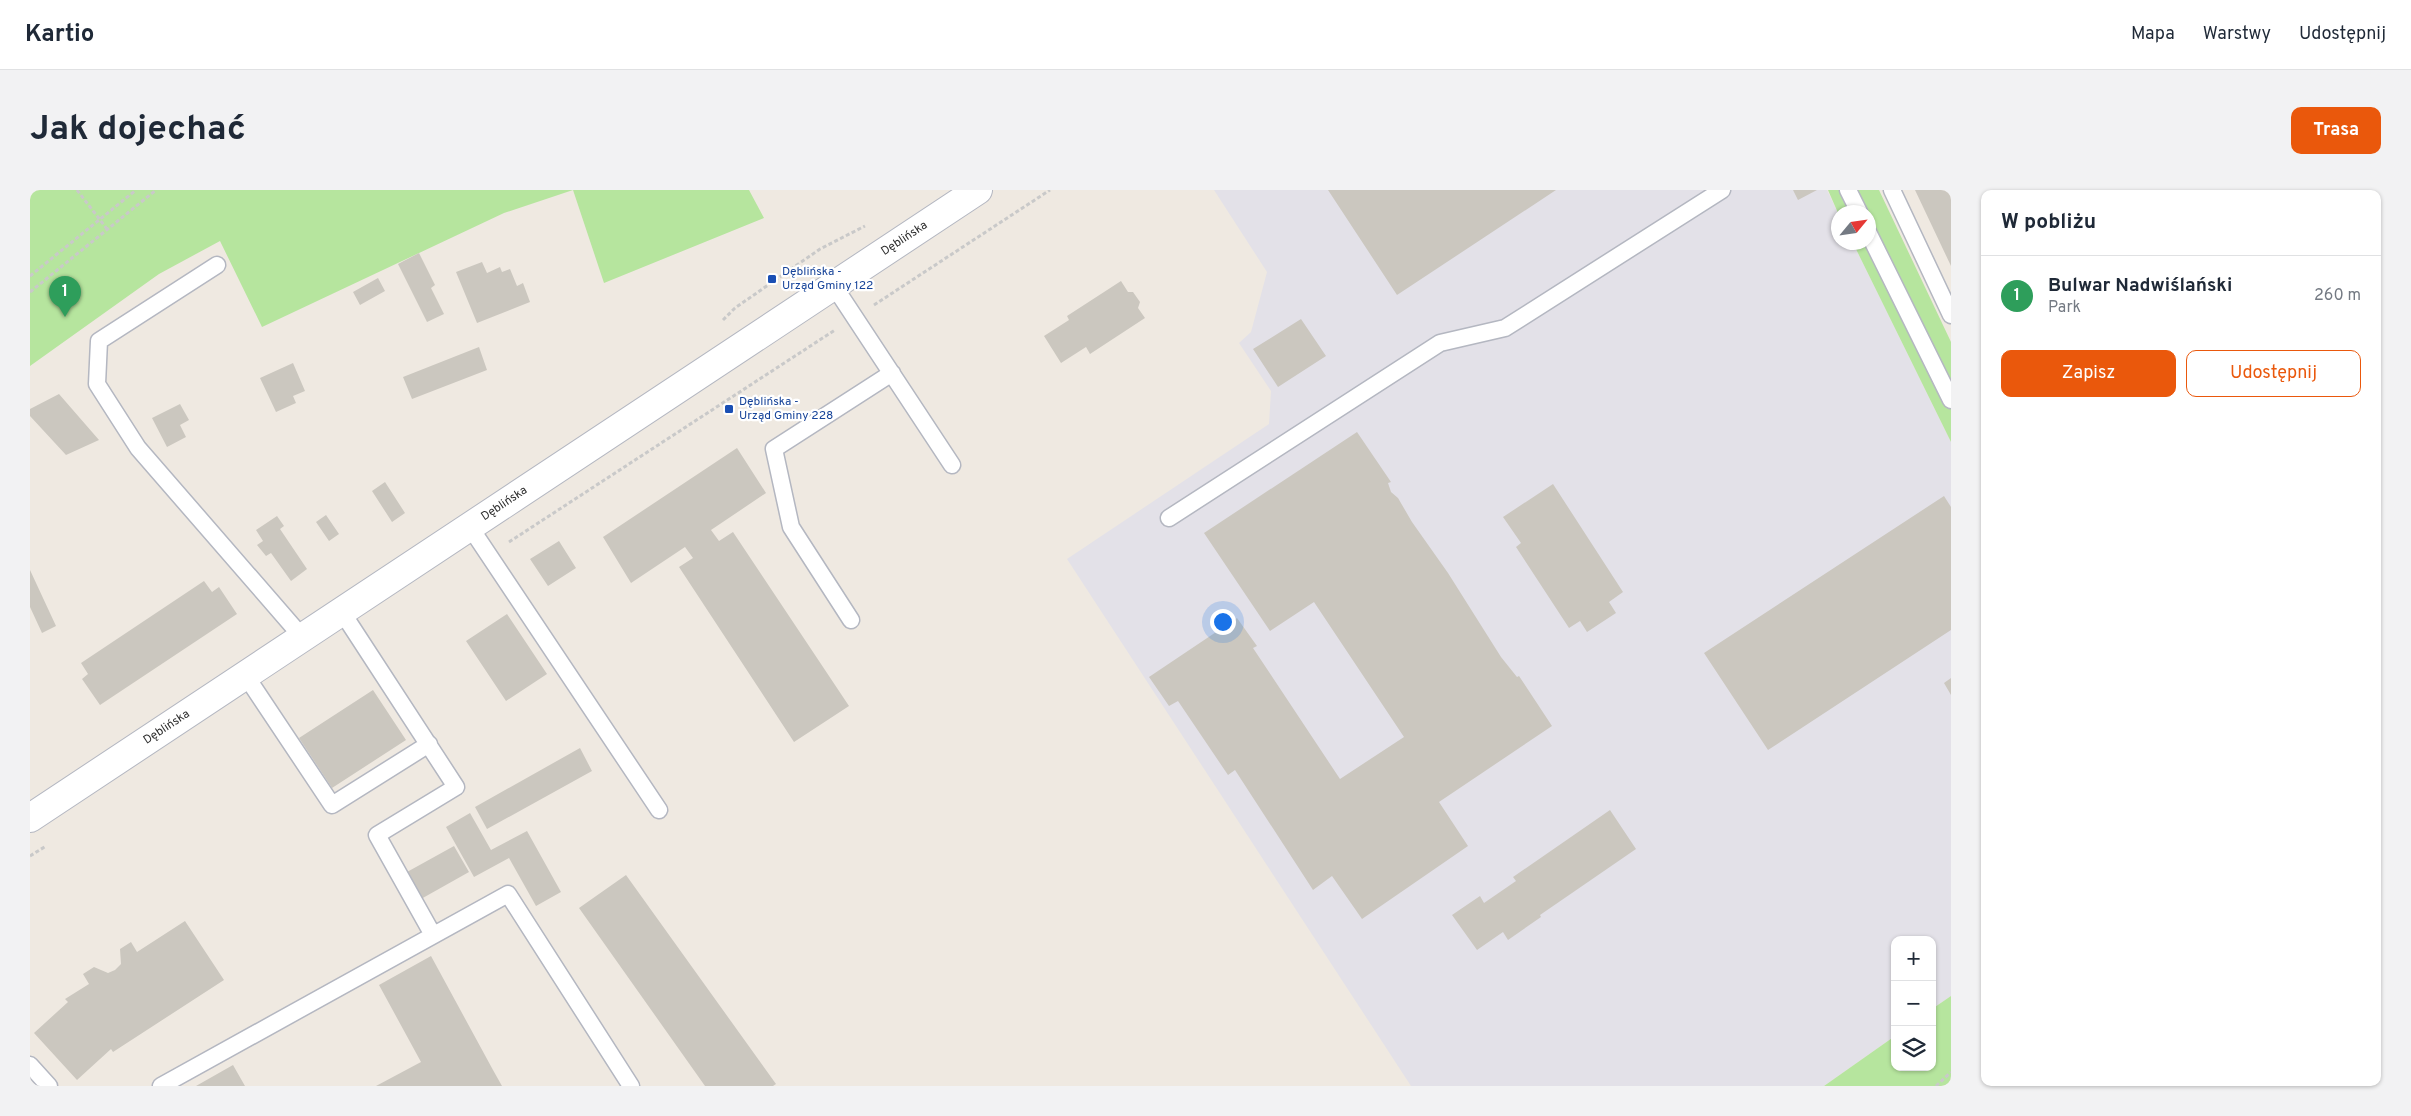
<!DOCTYPE html>
<html lang="pl">
<head>
<meta charset="utf-8">
<style>
	body { margin:0; font-family:Overpass,sans-serif; background:#f2f2f3; color:#1f2937 }
	.controls { position:absolute; right:15px; bottom:15px; display:grid; overflow:hidden; border-radius:10px; box-shadow:0 1px 4px #0004 }
	.controls button { width:45px; height:45px; display:grid; place-items:center; padding:0; border:0; border-bottom:1px solid #e0e1e3; background:#fff; color:#1f2937; font:25px sans-serif }
	.compass { position:absolute; left:1801px; top:15px; width:45px; height:45px; border-radius:50%; background:#fff; box-shadow:0 1px 4px #0004; rotate:61deg }
	.you { position:absolute; left:1192px; top:431px; width:18px; height:18px; margin:-12px; border:4px solid #fff; border-radius:50%; background:#1a73e8; box-shadow:0 0 0 8px #1a73e833 }
	.badge { display:grid; place-items:center; width:32px; height:32px; border-radius:50%; background:#ea580c; color:#fff; font-size:16px; font-weight:700 }
	.pin { position:absolute; translate:-50% -41px; filter:drop-shadow(0 1px 2px #0008) }
	.pin::after { content:''; position:absolute; top:26px; width:18px; height:15px; background:inherit; clip-path:polygon(0 0,100% 0,50% 100%) }
	.list { margin:0; padding:0; list-style:none }
	h2 { display:flex; justify-content:space-between; align-items:center; height:65px; margin:0; padding:0 20px; font-size:21px }
	h2 small { font-size:16px; font-weight:400; color:#747a83 }
	.list li { display:grid; grid-template-columns:32px 1fr auto; gap:15px; align-items:center; box-sizing:border-box; height:80px; padding:0 20px; border-top:1px solid #e0e1e3 }
	.list b { display:block; font-size:19px; white-space:nowrap }
	.list p { margin:0; font-size:16px; white-space:nowrap; color:#747a83 }
	.list em { font-size:16px; font-style:normal; color:#747a83 }
	.actions { display:flex; gap:10px; padding:15px 20px }
	.actions a { flex:1; padding:11px 0; border:1px solid #ea580c; border-radius:10px; text-align:center; font-size:18px; color:#ea580c }
	.actions .main { background:#ea580c; color:#fff }
	.icon { flex:none; width:28px; height:28px; fill:none; stroke:currentColor; stroke-width:2; stroke-linecap:round; stroke-linejoin:round }
	.map { position:relative; flex:none; width:1921px; height:896px; overflow:hidden; border-radius:10px }
	header { display:flex; align-items:center; gap:30px; box-sizing:border-box; height:70px; padding:0 25px; background:#fff; border-bottom:1px solid #e0e1e3 }
	header strong { font-size:24px }
	nav { display:flex; gap:28px; margin-inline-start:auto; font-size:18px }
	.intro { display:flex; align-items:center; justify-content:space-between; box-sizing:border-box; height:120px; padding:0 30px }
	h1 { margin:0; font-size:35px }
	.button { padding:12px 22px; border-radius:10px; background:#ea580c; color:#fff; font-size:18px; font-weight:700 }
	main { display:flex; gap:30px; padding:0 30px }
	aside { flex:1; background:#fff; border-radius:10px; box-shadow:0 1px 4px #0004 }
	.map>svg:first-child { display:block }
	.industrial { fill:#e3e1e8 }
	.green { fill:#b6e59e }
	.building { fill:#cbc7bf }
	.lines { fill:none; stroke-linecap:round; stroke-linejoin:round }
	.service-casing { stroke:#b4b7c1; stroke-width:19 }
	.secondary-casing { stroke:#b4b7c1; stroke-width:30 }
	.path { stroke:#c9c9c9; stroke-width:3; stroke-dasharray:4 2.5; stroke-linecap:butt }
	.service { stroke:#fff; stroke-width:16 }
	.secondary { stroke:#fff; stroke-width:28 }
	.transit-dot { fill:#1a4fb4; stroke:#fff; stroke-width:2 }
	.labels { text-anchor:middle; dominant-baseline:central; stroke-width:4.5; stroke-linejoin:round; paint-order:stroke }
	.street-label { font-size:12px; fill:#2e2e2e; stroke:#fff }
	.transit-label { font-size:12px; fill:#164399; stroke:#fff; text-anchor:start }
</style>
</head>
<body>
<header>
<strong>Kartio</strong>
<nav><a>Mapa</a><a>Warstwy</a><a>Udostępnij</a></nav>
</header>
<div class="intro"><h1>Jak dojechać</h1><a class="button">Trasa</a></div>
<main>
<div class="map">
<svg width="1921" height="896" viewBox="0 0 1921 896">
	<rect width="100%" height="100%" fill="#efe9e1"/>
	<path class="industrial" d="M1184,0H1797L1808,23V52L1823,53L1921,252V806L1902,819V750H1865V846L1794,896H1381L1037,369L1239,234L1241,201L1209,153L1221,142L1237,82Z"/>
	<path class="green" d="M0,0H719L734,28L574,93L543,0L474,23L232,137L190,51L129,84L0,176Z
		M1798,0H1849L1921,152V252L1823,53L1838,52V22L1808,23Z
		M1921,806V896H1794L1865,846V877H1902V819Z"/>
	<path class="building" d="M1298,0H1526L1367,105Z
		M1763,0H1787L1768,10Z
		M1885,0H1921V76Z
		M389,63L405,95L401,98L414,124L397,132L368,74Z
		M452,72L457,83L470,77L472,82L480,79L487,96L493,93L500,112L447,133L426,82Z
		M348,88L355,101L330,115L323,102Z
		M1091,91L1098,102H1103L1110,112L1108,118L1115,128L1060,164L1056,157L1031,173L1014,146L1039,130L1037,126Z
		M1271,129L1296,166L1248,197L1223,159Z
		M449,157L457,180L382,209L373,187Z
		M263,173L275,201L263,206L266,213L246,222L230,188Z
		M29,204L69,250L36,265L0,226V219Z
		M150,214L159,230L150,235L156,247L137,257L122,228Z
		M1327,242L1361,292L1358,293L1361,302L1368,308L1382,332L1418,383L1471,467L1487,487L1489,486L1522,536L1409,612L1438,656L1332,729L1302,686L1283,700L1205,580L1198,585L1148,511L1139,516L1119,487L1207,428L1227,456L1223,458L1310,589L1374,547L1284,412L1240,441L1174,343Z
		M707,258L736,303L681,340L689,351L703,342L819,516L764,552L649,377L663,368L655,357L601,393L573,347Z
		M355,292L375,323L362,332L342,301Z
		M1523,294L1593,402L1579,412L1586,423L1557,442L1550,431L1539,438L1486,357L1491,353L1473,327Z
		M1914,306L1921,317V440L1738,560L1674,463Z
		M296,325L309,344L299,351L286,332Z
		M247,326L254,336L250,339L277,379L261,391L241,363L236,366L227,355L233,351L226,340Z
		M529,351L546,378L518,396L500,369Z
		M0,380L26,436L12,443L0,417Z
		M174,391L182,402L189,397L207,424L70,515L52,489L58,484L51,473Z
		M477,424L517,484L476,511L436,451Z
		M1921,488V505L1914,493Z
		M343,500L376,550L302,598L269,548Z
		M550,558L562,581L457,639L445,617Z
		M1580,620L1606,659L1510,725L1511,727L1478,750L1473,742L1447,760L1422,725L1450,706L1454,713L1486,691L1483,687Z
		M440,623L461,660L497,641L531,702L506,716L479,668L444,687L416,637Z
		M424,656L439,682L391,709L377,682Z
		M596,685L746,894L743,896H675L549,718Z
		M155,731L194,790L83,862L81,859L47,890L4,843L38,812L35,809L59,794L53,784L64,777L78,783L85,780L91,774L90,759L101,752L107,762Z
		M401,766L463,880L472,896H346L391,872L349,795Z
		M203,875L215,896H166Z"/>
	<g class="lines">
		<defs>
			<path id="service" d="M1818,0L1829,22
				M1862,0L1921,125
				M1838,42L1921,210
				M187,75L69,151L67,194L108,258L273,448
				M804,96L922,275
				M1139,328L1410,153L1475,138L1692,0
				M440,337L629,620
				M312,422L426,597L347,645L403,745
				M821,430L761,337L744,259L862,183
				M216,486L302,615L399,554
				M0,875L19,896
				M131,896L478,704L601,896"/>
			<g id="secondary">
				<path id="s1" d="M0,628L948,0"/>
			</g>
		</defs>
		<use href="#service" class="service-casing"/>
		<use href="#secondary" class="secondary-casing"/>
		<path class="path" d="M47,0L77,39
			M0,86L106,0
			M0,102L126,0
			M844,115L1020,0
			M693,130L705,118L790,59L835,36
			M479,352L805,140
			M0,666L16,656
			M1906,896L1921,882"/>
		<use href="#service" class="service"/>
		<use href="#secondary" class="secondary"/>
	</g>
	<g class="transit-dot">
		<rect x="737" y="84" width="10" height="10" rx="2.5"/>
		<rect x="694" y="214" width="10" height="10" rx="2.5"/>
	</g>
	<g class="labels">
		<g class="street-label">
			<text stroke="none"><textPath href="#s1" startOffset="1049">Dęblińska</textPath></text>
			<text stroke="none"><textPath href="#s1" startOffset="569">Dęblińska</textPath></text>
			<text stroke="none"><textPath href="#s1" startOffset="164">Dęblińska</textPath></text>
		</g>
		<g class="transit-label">
			<text x="752" y="82">Dęblińska -<tspan x="752" dy="14">Urząd Gminy 122</tspan></text>
			<text x="709" y="212">Dęblińska -<tspan x="709" dy="14">Urząd Gminy 228</tspan></text>
		</g>
	</g>
</svg>
<div class="controls">
<button>+</button>
<button>−</button>
<button><svg class="icon" aria-label="layers" viewBox="0 0 24 24"><path d="M12 4l9 5-9 5-9-5zM3 14l9 5 9-5"/></svg></button>
</div>
<svg class="compass" viewBox="-18 -18 36 36"><path d="M0-13l5 13h-10z" fill="#e53935"/><path d="M0 13l5-13h-10z" fill="#747a83"/></svg>
<div class="you"></div>
<div class="pin badge" style="left:35px;top:127px;background:#2e9e5b">1</div>
</div>
<aside>
<h2>W pobliżu<small></small></h2>
<ul class="list">
<li><span class="badge" style="background:#2e9e5b">1</span><div><b>Bulwar Nadwiślański</b><p>Park</p></div><em>260 m</em></li>
</ul>
<div class="actions"><a class="main">Zapisz</a><a>Udostępnij</a></div>
</aside>
</main>
</body>
</html>
